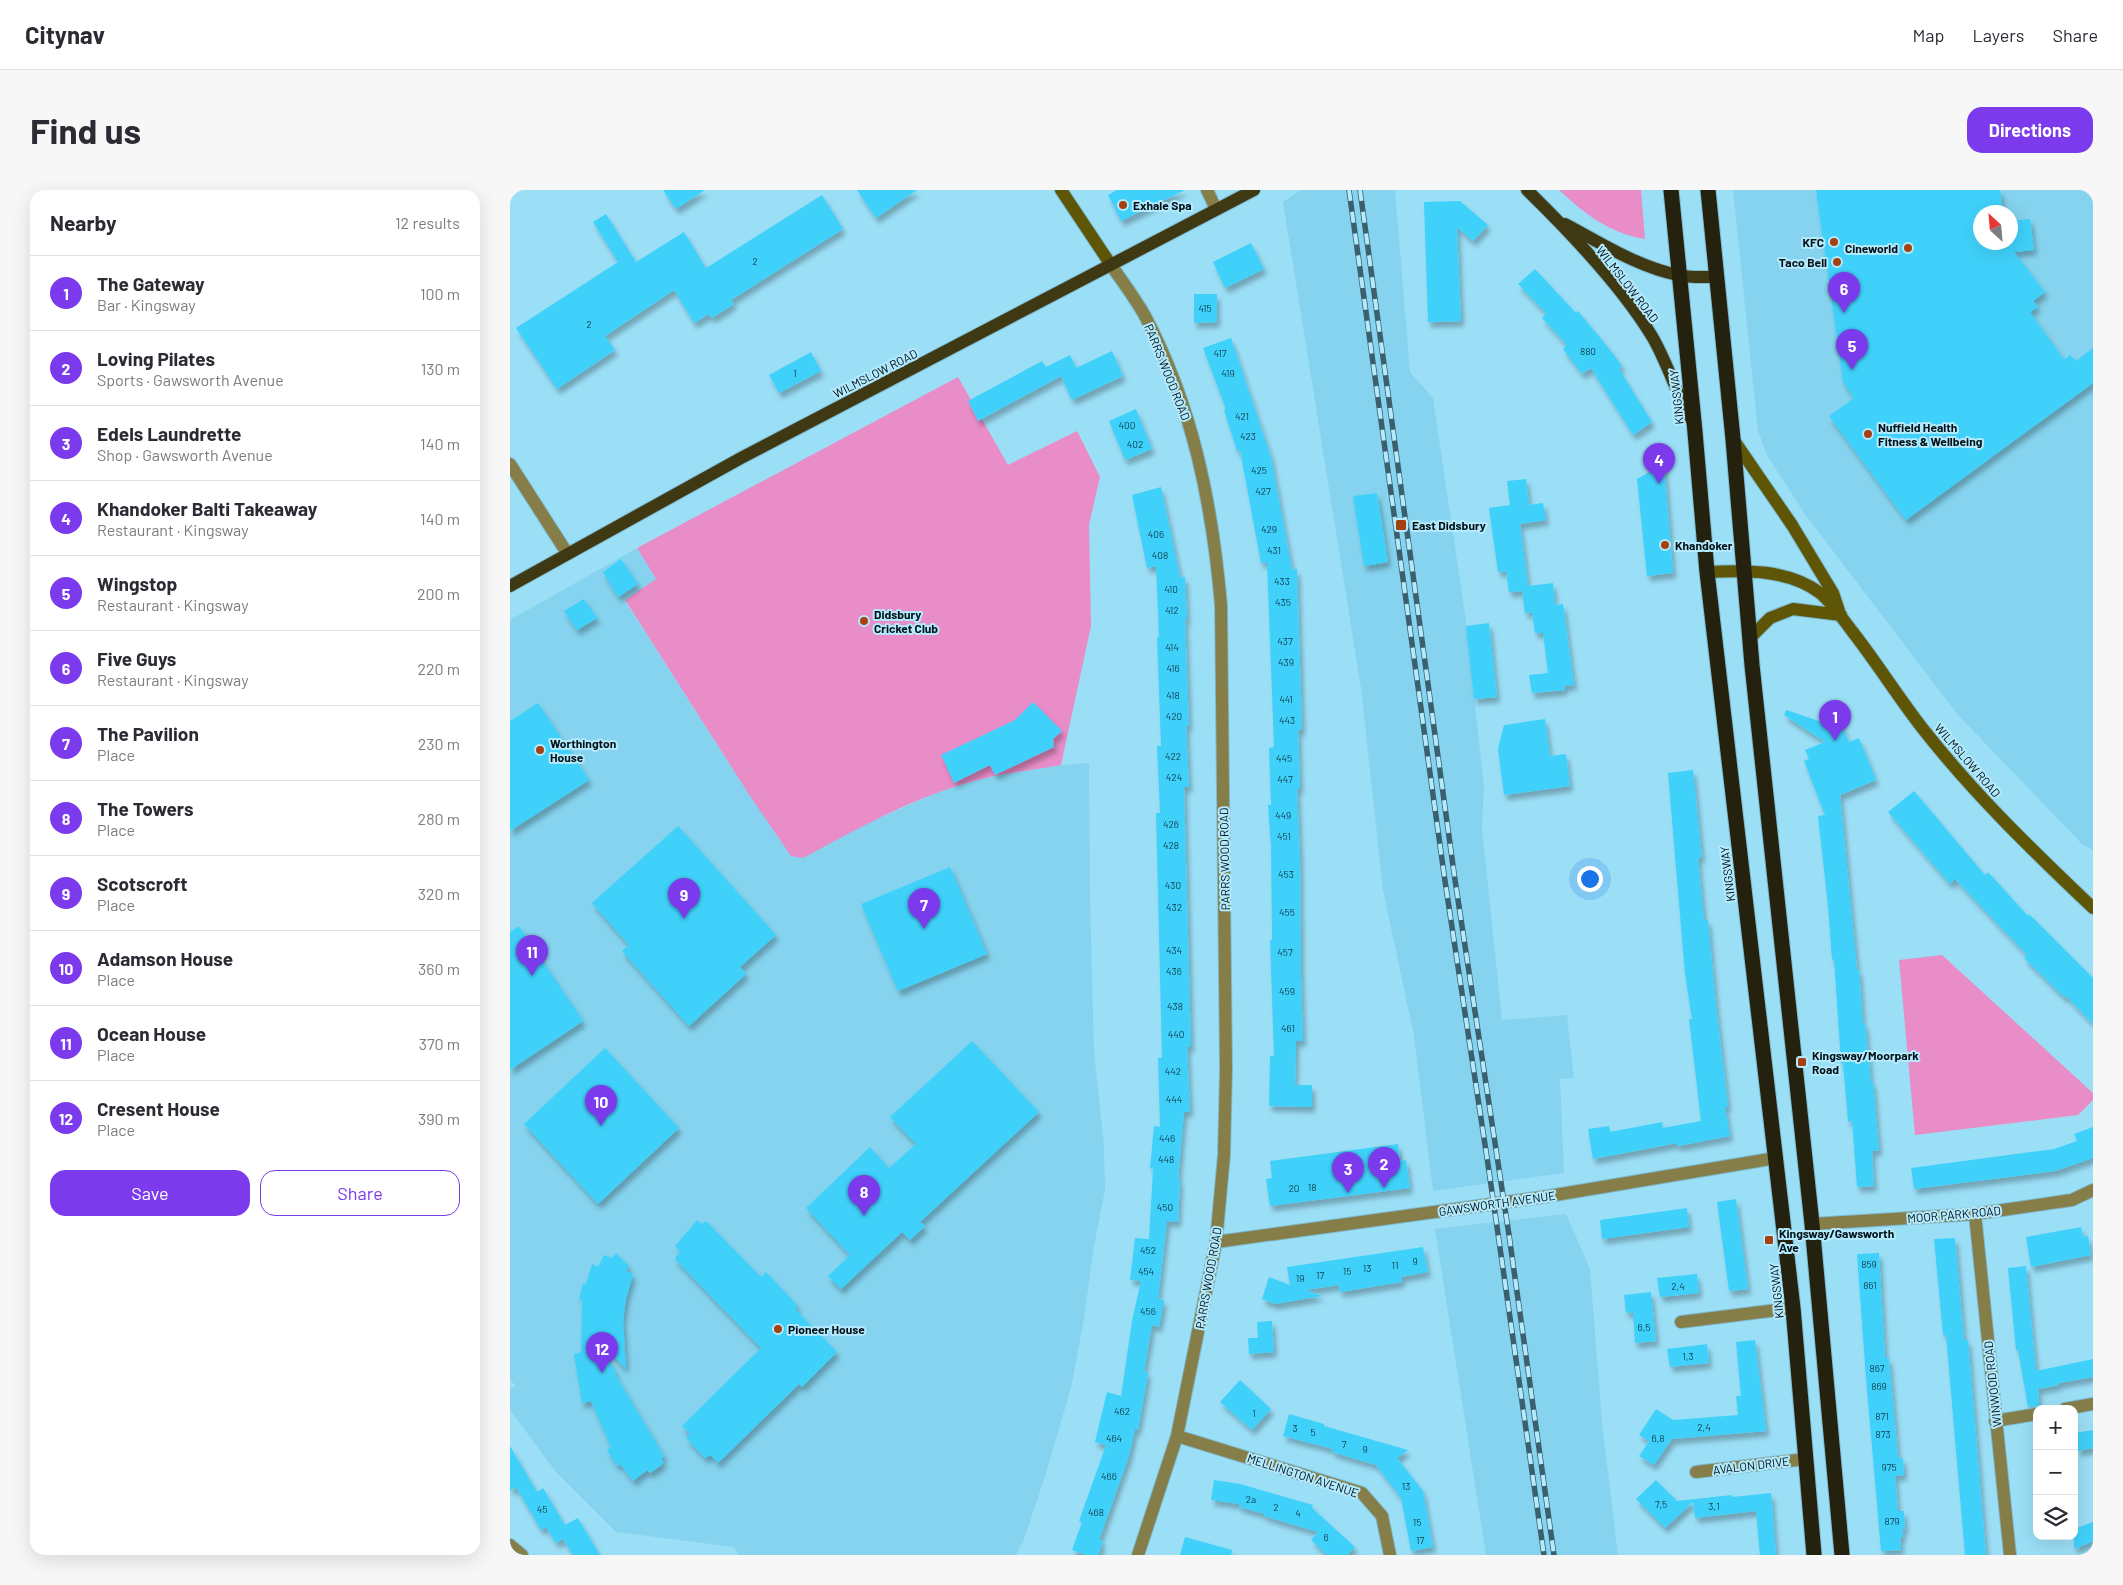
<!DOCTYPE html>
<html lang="en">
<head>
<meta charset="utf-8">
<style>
	body { margin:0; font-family:Barlow,sans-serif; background:#f7f7f7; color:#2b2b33 }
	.controls { position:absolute; right:15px; bottom:15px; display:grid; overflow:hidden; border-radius:10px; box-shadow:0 5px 20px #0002 }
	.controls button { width:45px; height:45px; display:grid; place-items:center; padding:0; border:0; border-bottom:1px solid #e1e1e2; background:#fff; color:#2b2b33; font:25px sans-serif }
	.compass { position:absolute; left:1463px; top:15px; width:45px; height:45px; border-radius:50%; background:#fff; box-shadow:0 5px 20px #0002; rotate:334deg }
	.you { position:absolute; left:1079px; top:688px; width:18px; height:18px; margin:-12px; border:4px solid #fff; border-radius:50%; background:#1a73e8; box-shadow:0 0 0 8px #1a73e833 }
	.badge { display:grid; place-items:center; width:32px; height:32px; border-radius:50%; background:#7c3aed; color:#fff; font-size:16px; font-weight:700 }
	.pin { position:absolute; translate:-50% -41px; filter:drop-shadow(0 1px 2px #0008) }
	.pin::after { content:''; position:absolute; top:26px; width:18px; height:15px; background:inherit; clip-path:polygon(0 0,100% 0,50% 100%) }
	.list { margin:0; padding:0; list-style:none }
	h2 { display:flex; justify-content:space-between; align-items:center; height:65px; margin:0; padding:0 20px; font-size:21px }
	h2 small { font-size:16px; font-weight:400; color:#7c7c81 }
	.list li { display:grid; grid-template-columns:32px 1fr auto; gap:15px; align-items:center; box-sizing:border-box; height:75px; padding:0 20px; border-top:1px solid #e1e1e2 }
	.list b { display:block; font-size:19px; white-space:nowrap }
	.list p { margin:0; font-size:16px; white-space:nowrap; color:#7c7c81 }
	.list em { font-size:16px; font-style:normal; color:#7c7c81 }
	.actions { display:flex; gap:10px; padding:15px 20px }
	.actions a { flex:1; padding:11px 0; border:1px solid #7c3aed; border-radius:15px; text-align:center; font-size:18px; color:#7c3aed }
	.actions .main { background:#7c3aed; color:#fff }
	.icon { flex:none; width:28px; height:28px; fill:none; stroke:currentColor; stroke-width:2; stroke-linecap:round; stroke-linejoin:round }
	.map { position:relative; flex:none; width:1583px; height:1365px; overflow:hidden; border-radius:15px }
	header { display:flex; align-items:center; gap:30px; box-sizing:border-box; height:70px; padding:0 25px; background:#fff; border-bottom:1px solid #e1e1e2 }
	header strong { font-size:24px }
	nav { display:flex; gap:28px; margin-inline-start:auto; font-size:18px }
	.intro { display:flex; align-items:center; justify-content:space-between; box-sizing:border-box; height:120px; padding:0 30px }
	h1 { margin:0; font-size:35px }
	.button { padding:12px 22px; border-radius:15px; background:#7c3aed; color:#fff; font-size:18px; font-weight:700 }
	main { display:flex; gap:30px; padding:0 30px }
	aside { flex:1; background:#fff; border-radius:15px; box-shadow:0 5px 20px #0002 }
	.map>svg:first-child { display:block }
	.built { fill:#85d3ee; fill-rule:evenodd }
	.green { fill:#e98dc8 }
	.building { fill:#3fd1fb; filter:url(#shadow) }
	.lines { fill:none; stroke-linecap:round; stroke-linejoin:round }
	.street-casing { stroke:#7fbacf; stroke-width:14 }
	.secondary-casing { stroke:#7fbacf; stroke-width:14 }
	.primary-casing { stroke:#7fbacf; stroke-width:14 }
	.highway-casing { stroke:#7fbacf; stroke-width:17 }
	.street { stroke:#867e49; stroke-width:12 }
	.secondary { stroke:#5e5507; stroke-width:12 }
	.primary { stroke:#3e3913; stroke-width:12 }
	.highway { stroke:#24220e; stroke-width:15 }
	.rail-casing { stroke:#3b5f6d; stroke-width:5.5 }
	.rail { stroke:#b4eafd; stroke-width:4; stroke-dasharray:11; stroke-linecap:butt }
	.poi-dot { fill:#a54010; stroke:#b4eafd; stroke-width:2 }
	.labels { text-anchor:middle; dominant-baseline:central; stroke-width:4; stroke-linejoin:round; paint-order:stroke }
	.number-label { font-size:10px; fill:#104050 }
	.poi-label { font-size:12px; font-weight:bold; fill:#001017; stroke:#b4eafd; text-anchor:start }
	.street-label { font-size:12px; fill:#001017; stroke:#b4eafd }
</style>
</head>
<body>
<header>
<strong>Citynav</strong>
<nav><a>Map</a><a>Layers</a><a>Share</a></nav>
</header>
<div class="intro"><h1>Find us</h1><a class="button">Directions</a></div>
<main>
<aside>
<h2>Nearby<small>12 results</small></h2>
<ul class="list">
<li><span class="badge">1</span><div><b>The Gateway</b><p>Bar · Kingsway</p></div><em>100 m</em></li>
<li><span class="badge">2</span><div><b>Loving Pilates</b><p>Sports · Gawsworth Avenue</p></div><em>130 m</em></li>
<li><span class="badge">3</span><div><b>Edels Laundrette</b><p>Shop · Gawsworth Avenue</p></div><em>140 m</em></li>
<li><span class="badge">4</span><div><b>Khandoker Balti Takeaway</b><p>Restaurant · Kingsway</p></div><em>140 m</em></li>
<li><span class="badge">5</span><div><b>Wingstop</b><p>Restaurant · Kingsway</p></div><em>200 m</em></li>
<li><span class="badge">6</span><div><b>Five Guys</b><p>Restaurant · Kingsway</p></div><em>220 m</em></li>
<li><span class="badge">7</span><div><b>The Pavilion</b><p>Place</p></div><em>230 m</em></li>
<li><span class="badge">8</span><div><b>The Towers</b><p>Place</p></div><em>280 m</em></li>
<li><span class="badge">9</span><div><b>Scotscroft</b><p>Place</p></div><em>320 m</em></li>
<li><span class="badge">10</span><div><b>Adamson House</b><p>Place</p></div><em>360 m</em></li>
<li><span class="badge">11</span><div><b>Ocean House</b><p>Place</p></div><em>370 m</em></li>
<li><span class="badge">12</span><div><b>Cresent House</b><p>Place</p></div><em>390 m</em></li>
</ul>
<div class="actions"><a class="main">Save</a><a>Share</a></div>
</aside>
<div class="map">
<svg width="1583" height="1365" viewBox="0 0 1583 1365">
	<defs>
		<filter id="shadow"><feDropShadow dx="3" dy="5.5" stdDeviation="2.5" flood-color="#0004"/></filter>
	</defs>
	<rect width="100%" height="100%" fill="#9bdff7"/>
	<path class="built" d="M791,0H885L900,182L923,208L955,424L974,597L972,638L992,830L1057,825L1064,888L1050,889L1054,983L923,1001L904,846L873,700L851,498L773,12Z
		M1223,0H1583V660L1572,654L1448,525L1294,323L1257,265L1248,241ZM1470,22H1500V52H1470Z
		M127,358L146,389L115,411L238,603L363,631L428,602L475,588L551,575L579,573L580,707L584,862L594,955L595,1000L583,1062L574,1129L561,1198L535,1286L514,1349L506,1365H229L224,1357L106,1342L46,1282L0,1220V1198L6,1196L0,1190V430Z
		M1056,1024L1080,1079L1092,1232L1108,1365H976L925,1039Z"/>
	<path class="green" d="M1049,0H1131L1135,49C1099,43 1075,24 1049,0Z
		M448,187L498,275L567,241L590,287L579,335L581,436L551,575C526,580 500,582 476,588C411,603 351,637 293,668L281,666L238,603L115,410L146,389L127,358Z
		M1432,765L1583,903V910L1568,925L1405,945L1389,770Z"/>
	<path class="building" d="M153,0H195L166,19Z
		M347,0H407L366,28Z
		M607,0H675L611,31L598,5Z
		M1306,0H1490L1493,22H1470V52H1497L1500,57V31L1520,29L1524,60L1504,62L1535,102L1523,111L1528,117L1520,122L1554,170L1560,165L1566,171L1583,158V193L1396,330L1319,226L1344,208L1333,192Z
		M312,5L333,39L221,110L224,114L202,128L199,124L184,133L164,100L95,146L105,160L47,199L6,138L108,72L83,32L96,24L126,72L174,42L196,78Z
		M950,11L978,35L963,51L947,37L951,131L918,132L914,12Z
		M741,53L754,79L715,98L703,72Z
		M1025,79L1066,123L1068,121L1101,161L1112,176L1109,179L1142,232L1123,245L1081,178L1072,184L1053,159L1057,155L1032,128L1036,123L1008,94Z
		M684,104H707V132L684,133Z
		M721,148L761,267L782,380L787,379L792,540H788L790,599H787L790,670L791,788L793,851H786L785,895H802V917L759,916L760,866H764L760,750H762L761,657L758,615H761L759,558L764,557L757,372L751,373L730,260L727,261L714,220L716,219L693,158Z
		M602,161L613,186L562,210L551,186L468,231L458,211L532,171L536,177L560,165L566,178Z
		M301,162L311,181L269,203L259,185Z
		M626,219L642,259L615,270L599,231Z
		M1154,274L1163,383L1137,386L1127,289Z
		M1016,289L1019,315L1033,313L1036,330L1010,334L1018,396L1043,393L1045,415L1053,414L1064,495L1054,496L1055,500L1022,503L1019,485L1038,483L1033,443H1025L1022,422L1015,423L1012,401L999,402L996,381L988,382L979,318L1000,315L997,291Z
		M651,297L670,387H675L677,430H675L679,536H676L679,597H674L681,857H677L680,922H674L668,989H670L668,1032L657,1031L648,1109L654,1110L649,1137L642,1135L634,1182L638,1183L628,1240L625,1239L619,1266L589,1350L593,1351L588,1365H577L562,1360L572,1332L569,1331L596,1255L585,1252L597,1202L611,1206L622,1131L631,1091L620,1090L625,1048L639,1049L643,979L640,978L644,936L650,937L648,868H652L646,623H650L647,556H651L647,447H649L646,376L637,378L622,305Z
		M867,303L878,372L854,376L843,306Z
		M111,369L128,394L108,407L93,382Z
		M74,409L87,428L67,440L54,421Z
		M979,433L987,507L964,509L956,436Z
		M1321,511L1339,552L1349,548L1366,590L1330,605L1347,780H1349L1353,834L1355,833L1361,892H1363L1369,960L1362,961L1364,996L1347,997L1342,931L1338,932L1333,873H1331L1324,769L1322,770L1318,716L1308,626L1315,625L1294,571L1299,569L1295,560L1315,552L1274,525L1276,520L1312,532Z
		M523,512L552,541L543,549L544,557L485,585L480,575L444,593L431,565L505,530Z
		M28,513L79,590L0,641V531Z
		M1035,529L1040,566L1056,564L1060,596L994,605L988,559L994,535Z
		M1183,580L1192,668H1188L1194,730H1198L1206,816L1218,917H1215L1220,946L1168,956L1167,953L1083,969L1078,939L1099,936L1100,942L1152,932L1153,938L1191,931L1179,829H1182L1175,784L1158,583Z
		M1404,601L1475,685L1478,682L1518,726L1519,724L1583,788V834L1556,806L1554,807L1514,768L1517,765L1445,689L1440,694L1378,622Z
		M168,636L266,745L230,777L236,784L179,836L112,761L119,755L82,713Z
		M440,677L477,764L388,801L351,714Z
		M9,736L73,831L0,880V742Z
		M462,851L529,922L410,1032L415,1036L400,1050L392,1042L331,1099L318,1086L340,1065L296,1018L360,957L379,978L406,954L380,927Z
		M95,858L169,938L88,1014L14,934Z
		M1583,937V968L1545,981L1404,999L1401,978L1544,959L1567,951L1564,944Z
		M888,954L890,971L896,970L900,998L760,1016L756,989L762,988L760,971Z
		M1226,1009L1238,1099L1219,1101L1207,1012Z
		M1177,1018L1179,1037L1092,1049L1090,1030Z
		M187,1030L192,1034L196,1031L251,1087L256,1082L288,1116L285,1119L327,1162L292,1197L289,1194L208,1273L201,1265L195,1268L176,1248L180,1244L172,1236L251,1158L165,1069L170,1061L165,1056Z
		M1571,1037L1573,1047L1578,1046L1581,1065L1521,1077L1516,1047Z
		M1445,1048L1454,1150H1458L1476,1365H1455L1436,1145H1433L1424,1049Z
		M913,1057L918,1082L891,1087L892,1092L830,1102L829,1095L796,1100L812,1106L765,1114L752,1109L759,1087L780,1095L777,1077Z
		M106,1063L119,1076L116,1081L123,1084L116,1109L113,1130L116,1179L96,1158L93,1161L106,1183L105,1184L154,1266L151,1269L154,1273L140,1283L137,1280L123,1291L110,1274L107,1276L97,1260L101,1257L81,1211L72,1213L64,1164L71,1162L72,1110L69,1109L73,1094H76L82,1074L88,1077L94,1065L102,1068Z
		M1369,1063L1375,1168H1379L1388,1267L1393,1269L1394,1285L1385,1286L1388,1321H1394L1395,1339L1392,1340L1393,1346L1390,1349L1391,1360L1371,1361L1356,1188L1347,1064Z
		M1516,1076L1526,1181L1583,1169V1187L1549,1193V1195L1528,1199L1529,1216L1518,1217L1508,1160H1506L1498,1078Z
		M1187,1084L1189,1103L1150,1107L1147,1088Z
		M1141,1102L1146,1151L1125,1153L1123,1122L1116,1123L1114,1105Z
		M762,1131L764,1162L739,1164L738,1148H748L747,1132Z
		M1245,1150L1256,1241L1162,1249L1144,1275L1129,1266L1139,1251L1129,1245L1146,1219L1163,1230L1228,1225L1226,1206H1231L1226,1152Z
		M1197,1154L1199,1173L1160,1177L1157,1159Z
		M730,1190L761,1219L742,1240L710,1212Z
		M779,1224L814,1234V1236L898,1260L887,1268L913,1301L923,1357L901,1361L891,1308L866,1275L822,1262L823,1259L773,1246Z
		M1583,1240V1258L1568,1261L1565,1243Z
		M0,1256L27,1302L33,1298L55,1335L68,1328L90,1365H63L53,1349L46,1353L36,1337L31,1340L6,1297L0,1301Z
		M704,1290L730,1294L803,1315L802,1318L845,1357L837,1365H817L801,1350L808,1342L754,1326L755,1324L729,1317L730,1314L701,1310Z
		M1146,1290L1167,1311L1222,1305V1307L1261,1303L1266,1365H1250L1246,1321L1185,1328L1183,1312L1155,1338L1126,1309Z
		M1583,1332V1351L1564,1359V1339Z
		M675,1347L722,1360L721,1365H670Z"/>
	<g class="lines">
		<defs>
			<path id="street" d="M697,0L706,19
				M601,75C612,91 625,108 635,126C683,217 702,313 711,415L716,880L714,965L706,1052L667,1246L628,1365
				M0,274L57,363
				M1465,1024L1500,1365
				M1302,1034L1465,1024L1562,1010L1583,1000
				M706,1052L1033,1007L1266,968
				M1171,1132L1283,1118
				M1555,1219L1583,1214
				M1485,1231L1527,1224
				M667,1246L852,1303L872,1326L880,1365
				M1186,1282L1296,1269
				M0,1355L12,1365"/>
			<path id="secondary" d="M551,0L601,75
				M1223,249L1282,335L1323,403L1329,421
				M1197,382C1233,380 1279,379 1310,403C1322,413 1332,428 1342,441C1367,473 1388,507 1413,539C1464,604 1523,661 1583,718
				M1240,448L1260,428L1283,419L1331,425"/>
			<path id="primary" d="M1017,0C1060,42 1112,96 1143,148C1159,176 1167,207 1184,234
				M1055,34C1091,53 1128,77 1168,85C1180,88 1194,87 1207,87
				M0,396L231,268L744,0"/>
			<path id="highway" d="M1161,0L1185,242L1197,382L1283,1118L1304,1365
				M1198,0L1223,249L1242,475L1302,1034L1332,1365"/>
		</defs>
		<use href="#street" class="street-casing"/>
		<use href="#secondary" class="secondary-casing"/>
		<use href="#primary" class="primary-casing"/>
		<use href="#highway" class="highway-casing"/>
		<use href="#street" class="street"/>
		<use href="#secondary" class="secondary"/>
		<use href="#primary" class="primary"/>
		<use href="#highway" class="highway"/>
		<defs>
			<path id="rail" d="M839,0L935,691L979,981L1034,1365
				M850,0L945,690L999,1045L1044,1365"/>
		</defs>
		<use href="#rail" class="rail-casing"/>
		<use href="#rail" class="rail"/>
	</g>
	<g class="poi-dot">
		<circle cx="613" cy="15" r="5"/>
		<circle cx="1324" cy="52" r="5"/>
		<circle cx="1398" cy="58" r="5"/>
		<circle cx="1327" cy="72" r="5"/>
		<circle cx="1358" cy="244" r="5"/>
		<rect x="885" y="329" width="12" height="12" rx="2.5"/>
		<circle cx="1155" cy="355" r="5"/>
		<circle cx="354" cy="431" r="5"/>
		<circle cx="30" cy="560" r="5"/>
		<rect x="1287" y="867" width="10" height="10" rx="2.5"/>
		<rect x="1254" y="1045" width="10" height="10" rx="2.5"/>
		<circle cx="268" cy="1139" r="5"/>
	</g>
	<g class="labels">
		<g class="number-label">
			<text x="245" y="71">2</text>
			<text x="695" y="118">415</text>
			<text x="79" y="134">2</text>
			<text x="1078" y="161">880</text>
			<text x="710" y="163">417</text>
			<text x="285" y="183">1</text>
			<text x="718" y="183">419</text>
			<text x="732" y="226">421</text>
			<text x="617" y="235">400</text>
			<text x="738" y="246">423</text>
			<text x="625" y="254">402</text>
			<text x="749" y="280">425</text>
			<text x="753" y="301">427</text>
			<text x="759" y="339">429</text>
			<text x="646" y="344">406</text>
			<text x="764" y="360">431</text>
			<text x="650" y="365">408</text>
			<text x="772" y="391">433</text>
			<text x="661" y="399">410</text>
			<text x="773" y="412">435</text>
			<text x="662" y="420">412</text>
			<text x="775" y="451">437</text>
			<text x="662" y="457">414</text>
			<text x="776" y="472">439</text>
			<text x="663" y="478">416</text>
			<text x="663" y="505">418</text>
			<text x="776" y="509">441</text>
			<text x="664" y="526">420</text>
			<text x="777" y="530">443</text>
			<text x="663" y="566">422</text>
			<text x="774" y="568">445</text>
			<text x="664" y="587">424</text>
			<text x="775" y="589">447</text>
			<text x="773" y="625">449</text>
			<text x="661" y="634">426</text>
			<text x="774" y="646">451</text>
			<text x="661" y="655">428</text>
			<text x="776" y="684">453</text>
			<text x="663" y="695">430</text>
			<text x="664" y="717">432</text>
			<text x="777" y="722">455</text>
			<text x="664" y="760">434</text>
			<text x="775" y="762">457</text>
			<text x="664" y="781">436</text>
			<text x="777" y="801">459</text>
			<text x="665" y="816">438</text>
			<text x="778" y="838">461</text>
			<text x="666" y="844">440</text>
			<text x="663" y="881">442</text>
			<text x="664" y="909">444</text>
			<text x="657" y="948">446</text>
			<text x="656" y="969">448</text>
			<text x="802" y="997">18</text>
			<text x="784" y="998">20</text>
			<text x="655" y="1017">450</text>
			<text x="638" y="1060">452</text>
			<text x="905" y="1071">9</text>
			<text x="1359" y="1074">859</text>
			<text x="885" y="1075">11</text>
			<text x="857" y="1078">13</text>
			<text x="636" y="1081">454</text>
			<text x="837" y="1081">15</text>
			<text x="810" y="1085">17</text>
			<text x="790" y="1088">19</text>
			<text x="1360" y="1095">861</text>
			<text x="1168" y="1096">2,4</text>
			<text x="638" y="1121">456</text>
			<text x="1134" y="1137">6,5</text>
			<text x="1178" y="1166">1,3</text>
			<text x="1367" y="1178">867</text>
			<text x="1369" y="1196">869</text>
			<text x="612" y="1221">462</text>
			<text x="744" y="1223">1</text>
			<text x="1372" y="1226">871</text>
			<text x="1194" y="1237">2,4</text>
			<text x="785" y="1238">3</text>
			<text x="803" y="1242">5</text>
			<text x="1373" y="1244">873</text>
			<text x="604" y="1248">464</text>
			<text x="1148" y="1248">6,8</text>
			<text x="834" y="1254">7</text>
			<text x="855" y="1259">9</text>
			<text x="1379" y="1277">975</text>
			<text x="599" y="1286">466</text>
			<text x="896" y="1296">13</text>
			<text x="741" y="1309">2a</text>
			<text x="1151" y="1314">7,5</text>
			<text x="1204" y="1316">3,1</text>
			<text x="766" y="1317">2</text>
			<text x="32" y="1319">45</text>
			<text x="586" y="1322">468</text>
			<text x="788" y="1323">4</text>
			<text x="1382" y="1331">879</text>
			<text x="907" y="1332">15</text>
			<text x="816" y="1347">6</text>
			<text x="910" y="1350">17</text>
		</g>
		<g class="poi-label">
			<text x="623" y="15">Exhale Spa</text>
			<text x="1314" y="52" text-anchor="end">KFC</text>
			<text x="1388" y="58" text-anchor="end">Cineworld</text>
			<text x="1317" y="72" text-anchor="end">Taco Bell</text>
			<text x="1368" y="237">Nuffield Health<tspan x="1368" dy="14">Fitness &amp; Wellbeing</tspan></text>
			<text x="902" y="335">East Didsbury</text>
			<text x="1165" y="355">Khandoker</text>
			<text x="364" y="424">Didsbury<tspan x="364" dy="14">Cricket Club</tspan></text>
			<text x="40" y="553">Worthington<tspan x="40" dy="14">House</tspan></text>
			<text x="1302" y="865">Kingsway/Moorpark<tspan x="1302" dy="14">Road</tspan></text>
			<text x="1269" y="1043">Kingsway/Gawsworth<tspan x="1269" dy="14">Ave</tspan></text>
			<text x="278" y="1139">Pioneer House</text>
		</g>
		<g class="street-label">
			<text transform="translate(1118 94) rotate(52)">WILMSLOW ROAD</text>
			<text transform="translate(658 182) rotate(68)">PARRS WOOD ROAD</text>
			<text transform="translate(365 183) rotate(-27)">WILMSLOW ROAD</text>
			<text transform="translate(1166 207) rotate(-96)">KINGSWAY</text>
			<text transform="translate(1458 570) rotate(49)">WILMSLOW ROAD</text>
			<text transform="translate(714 669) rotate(-91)">PARRS WOOD ROAD</text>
			<text transform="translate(1217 684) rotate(-97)">KINGSWAY</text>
			<text transform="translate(987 1013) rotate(-8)">GAWSWORTH AVENUE</text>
			<text transform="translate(1444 1024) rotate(-5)">MOOR PARK ROAD</text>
			<text transform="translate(698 1088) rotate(-80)">PARRS WOOD ROAD</text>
			<text transform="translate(1266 1101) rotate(-96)">KINGSWAY</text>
			<text transform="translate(1482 1194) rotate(-96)">WINWOOD ROAD</text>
			<text transform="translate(1241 1275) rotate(-7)">AVALON DRIVE</text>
			<text transform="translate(793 1285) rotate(18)">MELLINGTON AVENUE</text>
		</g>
	</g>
</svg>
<div class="controls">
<button>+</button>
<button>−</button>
<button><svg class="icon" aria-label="layers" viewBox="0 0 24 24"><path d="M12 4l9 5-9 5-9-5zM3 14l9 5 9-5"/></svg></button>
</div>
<svg class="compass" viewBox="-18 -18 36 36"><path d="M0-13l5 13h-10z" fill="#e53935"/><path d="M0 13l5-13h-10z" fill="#7c7c81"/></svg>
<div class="you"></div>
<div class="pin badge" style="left:1325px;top:551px">1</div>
<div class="pin badge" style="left:874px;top:998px">2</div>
<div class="pin badge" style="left:838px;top:1003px">3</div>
<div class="pin badge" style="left:1149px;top:294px">4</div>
<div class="pin badge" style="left:1342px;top:180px">5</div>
<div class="pin badge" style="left:1334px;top:123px">6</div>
<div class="pin badge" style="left:414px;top:739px">7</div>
<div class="pin badge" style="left:354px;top:1026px">8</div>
<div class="pin badge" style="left:174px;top:729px">9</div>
<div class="pin badge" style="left:91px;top:936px">10</div>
<div class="pin badge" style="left:22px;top:786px">11</div>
<div class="pin badge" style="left:92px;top:1183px">12</div>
</div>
</main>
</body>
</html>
